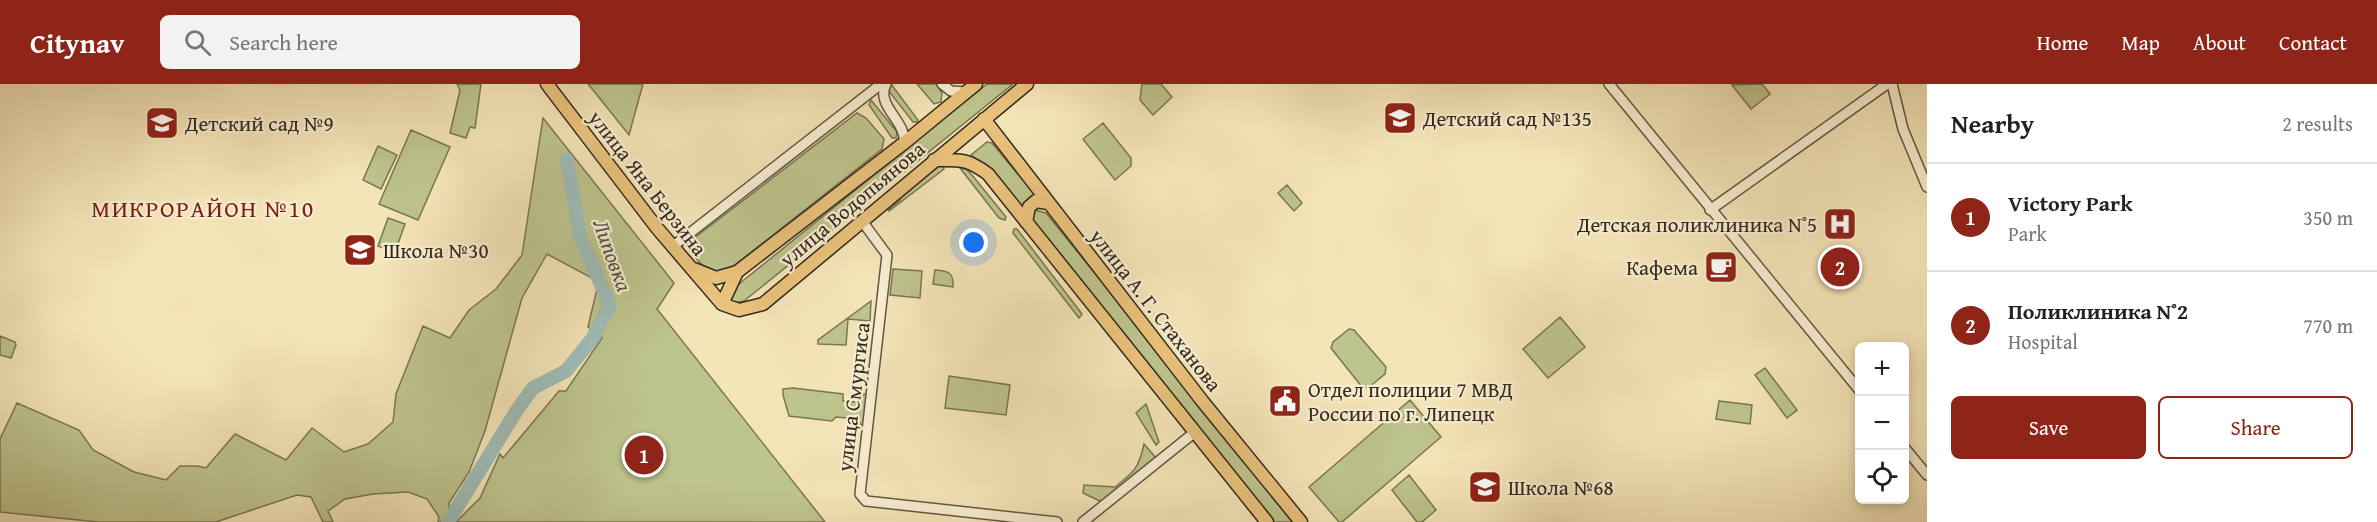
<!DOCTYPE html>
<html lang="en">
<head>
<meta charset="utf-8">
<style>
	body { margin:0; font-family:"Gentium Book Plus",serif; background:#f2f2f2; color:#222 }
	.controls { position:absolute; right:18px; bottom:18px; display:grid; overflow:hidden; border-radius:9px; box-shadow:0 3px 9px #0003 }
	.controls button { width:54px; height:54px; display:grid; place-items:center; padding:0; border:0; border-bottom:2px solid #e0e0e0; background:#fff; color:#222; font:30px sans-serif }
	.you { position:absolute; left:974px; top:159px; width:21px; height:21px; margin:-15px; border:4px solid #fff; border-radius:50%; background:#1a73e8; box-shadow:0 0 0 9px #1a73e833 }
	.badge { display:grid; place-items:center; width:39px; height:39px; border-radius:50%; background:#8f2418; color:#fff; font-size:20px; font-weight:700 }
	.pin { position:absolute; translate:-50% -50%; border:3px solid #fff; box-shadow:0 2px 6px #0006 }
	.list { margin:0; padding:0; list-style:none }
	h2 { display:flex; justify-content:space-between; align-items:center; height:78px; margin:0; padding:0 24px; font-size:26px }
	h2 small { font-size:20px; font-weight:400; color:#767676 }
	.list li { display:grid; grid-template-columns:39px 1fr auto; gap:18px; align-items:center; box-sizing:border-box; height:108px; padding:0 24px; border-top:2px solid #e0e0e0 }
	.list b { display:block; font-size:22px; white-space:nowrap }
	.list p { margin:0; font-size:20px; white-space:nowrap; color:#767676 }
	.list em { font-size:20px; font-style:normal; color:#767676 }
	.actions { display:flex; gap:12px; padding:18px 24px }
	.actions a { flex:1; padding:14px 0; border:2px solid #8f2418; border-radius:9px; text-align:center; font-size:21px; color:#8f2418 }
	.actions .main { background:#8f2418; color:#fff }
	.icon { flex:none; width:33px; height:33px; fill:none; stroke:currentColor; stroke-width:2; stroke-linecap:round; stroke-linejoin:round }
	.map { position:relative; flex:none; width:1927px; height:438px; overflow:hidden }
	header { display:flex; align-items:center; gap:36px; box-sizing:border-box; height:84px; padding:0 30px; background:#8f2418; color:#fff }
	header strong { font-size:28px }
	nav { display:flex; gap:33px; margin-inline-start:auto; font-size:21px }
	.search { width:420px; height:54px; background:#f2f2f2; display:flex; align-items:center; gap:15px; box-sizing:border-box; padding:0 21px; border-radius:9px; color:#767676; font-size:22px }
	main { display:flex }
	aside { flex:1; background:#fff }
	.map>svg:first-child { display:block }
	.green { fill:#bec48d; stroke:#787654; stroke-width:1.5 }
	.lines { fill:none; stroke-linecap:round; stroke-linejoin:round }
	.river { stroke:#9ebdb7; stroke-width:14 }
	.minor-casing { stroke:#625742; stroke-width:12 }
	.major-casing { stroke:#32281b; stroke-width:15 }
	.minor { stroke:#f8eed1; stroke-width:9 }
	.major { stroke:#eac27c; stroke-width:12 }
	.labels { text-anchor:middle; dominant-baseline:central; stroke-width:4.5; stroke-linejoin:round; paint-order:stroke }
	.poi-label { font-size:21px; fill:#32281b; stroke:#f8eed1; text-anchor:start }
	.street-label { font-size:21px; fill:#32281b; stroke:#f8eed1 }
	.water-label { font-size:22px; font-style:italic; fill:#52554a; stroke:#f8eed1 }
	.quarter-label { font-size:24px; letter-spacing:1.5px; fill:#7a1f14; stroke:#f8eed1 }
</style>
</head>
<body>
<header>
<strong>Citynav</strong>
<div class="search"><svg class="icon" aria-label="search" viewBox="0 0 24 24"><circle cx="10" cy="10" r="6"/><path d="M15 15l6 6"/></svg>Search here</div>
<nav><a>Home</a><a>Map</a><a>About</a><a>Contact</a></nav>
</header>
<main>
<div class="map">
<svg width="1927" height="438" viewBox="0 0 1927 438">
	<rect width="100%" height="100%" fill="#f4e5b8"/>
	<filter id="stains"><feTurbulence type="fractalNoise" baseFrequency=".00333" numOctaves="4"/><feColorMatrix values="0 0 0 0 .2 0 0 0 0 .09 0 0 0 0 .02 0 0 0 .5 -.17"/></filter>
	<radialGradient id="worn" r=".72"><stop offset=".6" stop-color="#630" stop-opacity="0"/><stop offset="1" stop-color="#630" stop-opacity=".3"/></radialGradient>
	<path class="green" d="M457,0H481L475,44L470,43L466,54L450,49L460,6Z
		M588,0H643L629,51L593,6Z
		M891,0L918,36L917,38H913L888,6Z
		M917,0H936L942,9L941,18L934,20Z
		M987,0H1013L744,217L732,219L729,214V208Z
		M1142,0H1161L1172,13L1153,31L1140,16Z
		M1762,0L1770,10L1751,25L1732,1Z
		M871,16L897,48L896,54H892L869,21Z
		M857,29L866,34L884,55L882,65L726,188C705,189 702,181 689,166L693,155Z
		M543,34L674,199L657,225L825,438H456L480,414L500,370L503,374L559,307H566L602,254L588,243L597,205L592,194L547,170L522,214L485,347L469,388L449,419V438H438L439,433L427,415L408,408L373,410L345,415L328,427L333,438H323L311,413L297,411L216,438H98L0,428V355L17,319L79,346L93,366L134,388L166,396L180,382H197L206,384L235,350L286,376L312,344L344,368L368,360L393,338L396,310L423,242L450,254L469,226L496,205L522,171Z
		M1103,39L1131,74V82L1115,96L1083,55Z
		M411,46L450,63L418,136L379,120Z
		M987,58L992,59L1036,112L1021,124L988,83L971,71Z
		M378,62L397,71L381,105L363,96Z
		M942,81L944,85L889,127L888,126L900,116L901,111L935,84Z
		M960,84L966,85L972,91L1006,133L1005,136L999,134Z
		M1287,101L1302,119L1294,127L1278,109Z
		M1035,126L1046,129L1296,438H1272L1036,145L1030,131Z
		M388,134L405,140L395,168L378,162Z
		M1014,145H1017L1082,230L1079,234L1013,149Z
		M893,185L922,187L920,214L890,211Z
		M935,186C948,187 954,188 953,203L933,200Z
		M871,217L870,237L848,235L846,261L818,260V256Z
		M1560,233L1585,263L1548,294L1523,265Z
		M1349,245L1354,246L1386,283L1385,290L1368,304L1362,303L1331,264L1333,258Z
		M0,252L15,258L16,261L11,274L0,271Z
		M1765,284L1797,326L1787,334L1755,291Z
		M949,292L1010,301L1006,331L945,324Z
		M793,304L843,310V317L858,318L864,310L867,311L864,342L861,341L858,335L836,333L832,337L789,332L783,311V305Z
		M1410,316L1441,353L1342,438H1339L1309,403Z
		M1719,317L1752,321L1750,340L1716,335Z
		M1146,320L1159,358L1156,361L1136,329Z
		M1144,360L1156,374L1102,418L1083,409L1084,401L1115,403C1134,388 1139,384 1144,360Z
		M1409,391L1436,426L1422,438H1417L1392,406Z"/>
	<g class="lines">
		<path class="river" d="M448,438L517,326L533,304L566,287L592,255L610,221L580,153L567,76"/>
		<defs>
			<path id="minor" d="M886,0C875,22 907,37 904,59
				M942,0L951,7L966,8
				M1609,0L1860,307
				M1892,0L1903,45L1927,103
				M1710,126L1887,0
				M862,137L887,171L860,410L866,417L1057,438
				M672,163L881,0
				M1904,363L1927,391
				M1083,438L1195,348"/>
			<path id="major" d="M547,0L657,144L722,220L739,226L763,220L1027,0
				M984,35L1203,318L1301,438
				M934,76C960,76 966,74 988,90L1267,438
				M1026,138L1029,123L1036,117L1048,119
				M694,185L716,194L737,188L904,59L976,0
				M722,220L737,188"/>
		</defs>
		<use href="#minor" class="minor-casing"/>
		<use href="#major" class="major-casing"/>
		<use href="#minor" class="minor"/>
		<use href="#major" class="major"/>
	</g>
	<defs>
		<symbol id="school-square" viewBox="-11 -11 22 22"><rect x="-9" y="-9" width="18" height="18" rx="4" fill="#8f2418" stroke="#f8eed1"/><path d="M0-5L7-2L0 1L-7-2ZM-4 1L0 2.5L4 1V4Q0 6-4 4Z" fill="#fff"/></symbol>
		<symbol id="hospital-square" viewBox="-11 -11 22 22"><rect x="-9" y="-9" width="18" height="18" rx="4" fill="#8f2418" stroke="#f8eed1"/><path d="M-5-5h3v3.5h4V-5h3V5h-3V1.5h-4V5h-3Z" fill="#fff"/></symbol>
		<symbol id="cafe-square" viewBox="-11 -11 22 22"><rect x="-9" y="-9" width="18" height="18" rx="4" fill="#8f2418" stroke="#f8eed1"/><path d="M-5.5-4.5H6V0H3Q3 3.5 0 3.5H-2.5Q-5.5 3.5-5.5 0ZM3-3.2v2h1.7v-2ZM-6 4.5H4V6H-6Z" fill="#fff"/></symbol>
		<symbol id="civic-square" viewBox="-11 -11 22 22"><rect x="-9" y="-9" width="18" height="18" rx="4" fill="#8f2418" stroke="#f8eed1"/><path d="M-.6-6.5H3V-4.5H.6V-3L4-1V1h2V6H-6V1h2V-1L-.6-3ZM-1.2 2.5V6h2.4V2.5Z" fill="#fff"/></symbol>
	</defs>
	<g fill-rule="evenodd">
		<use href="#school-square" x="1381" y="15" width="38" height="38"/>
		<use href="#school-square" x="143" y="20" width="38" height="38"/>
		<use href="#hospital-square" x="1821" y="121" width="38" height="38"/>
		<use href="#school-square" x="341" y="147" width="38" height="38"/>
		<use href="#cafe-square" x="1702" y="164" width="38" height="38"/>
		<use href="#civic-square" x="1266" y="298" width="38" height="38"/>
		<use href="#school-square" x="1466" y="384" width="38" height="38"/>
	</g>
	<g class="labels">
		<g class="poi-label">
			<text x="1423" y="34">Детский сад №135</text>
			<text x="185" y="39">Детский сад №9</text>
			<text x="1817" y="140" text-anchor="end">Детская поликлиника N˚5</text>
			<text x="383" y="166">Школа №30</text>
			<text x="1698" y="183" text-anchor="end">Кафема</text>
			<text x="1308" y="305">Отдел полиции 7 МВД<tspan x="1308" dy="24">России по г. Липецк</tspan></text>
			<text x="1508" y="403">Школа №68</text>
		</g>
		<g class="street-label">
			<text transform="translate(648 99) rotate(52)">улица Яна Берзина</text>
			<text transform="translate(852 120) rotate(-40)">улица Водопьянова</text>
			<text transform="translate(1156 226) rotate(52)">улица А. Г. Стаханова</text>
			<text transform="translate(853 313) rotate(-83)">улица Смургиса</text>
		</g>
		<g class="water-label">
			<text transform="translate(613 171) rotate(70)">Липовка</text>
		</g>
		<g class="quarter-label">
			<text x="203" y="124">МИКРОРАЙОН №10</text>
		</g>
	</g>
	<rect width="100%" height="100%" filter="url(#stains)"/>
	<rect width="100%" height="100%" fill="url(#worn)"/>
</svg>
<div class="controls">
<button>+</button>
<button>−</button>
<button><svg class="icon" aria-label="locate" viewBox="0 0 24 24"><circle cx="12" cy="12" r="6"/><path d="M12 2v4M12 18v4M2 12h4M18 12h4"/></svg></button>
</div>
<div class="you"></div>
<div class="pin badge" style="left:644px;top:371px">1</div>
<div class="pin badge" style="left:1840px;top:183px">2</div>
</div>
<aside>
<h2>Nearby<small>2 results</small></h2>
<ul class="list">
<li><span class="badge">1</span><div><b>Victory Park</b><p>Park</p></div><em>350 m</em></li>
<li><span class="badge">2</span><div><b>Поликлиника N˚2</b><p>Hospital</p></div><em>770 m</em></li>
</ul>
<div class="actions"><a class="main">Save</a><a>Share</a></div>
</aside>
</main>
</body>
</html>
